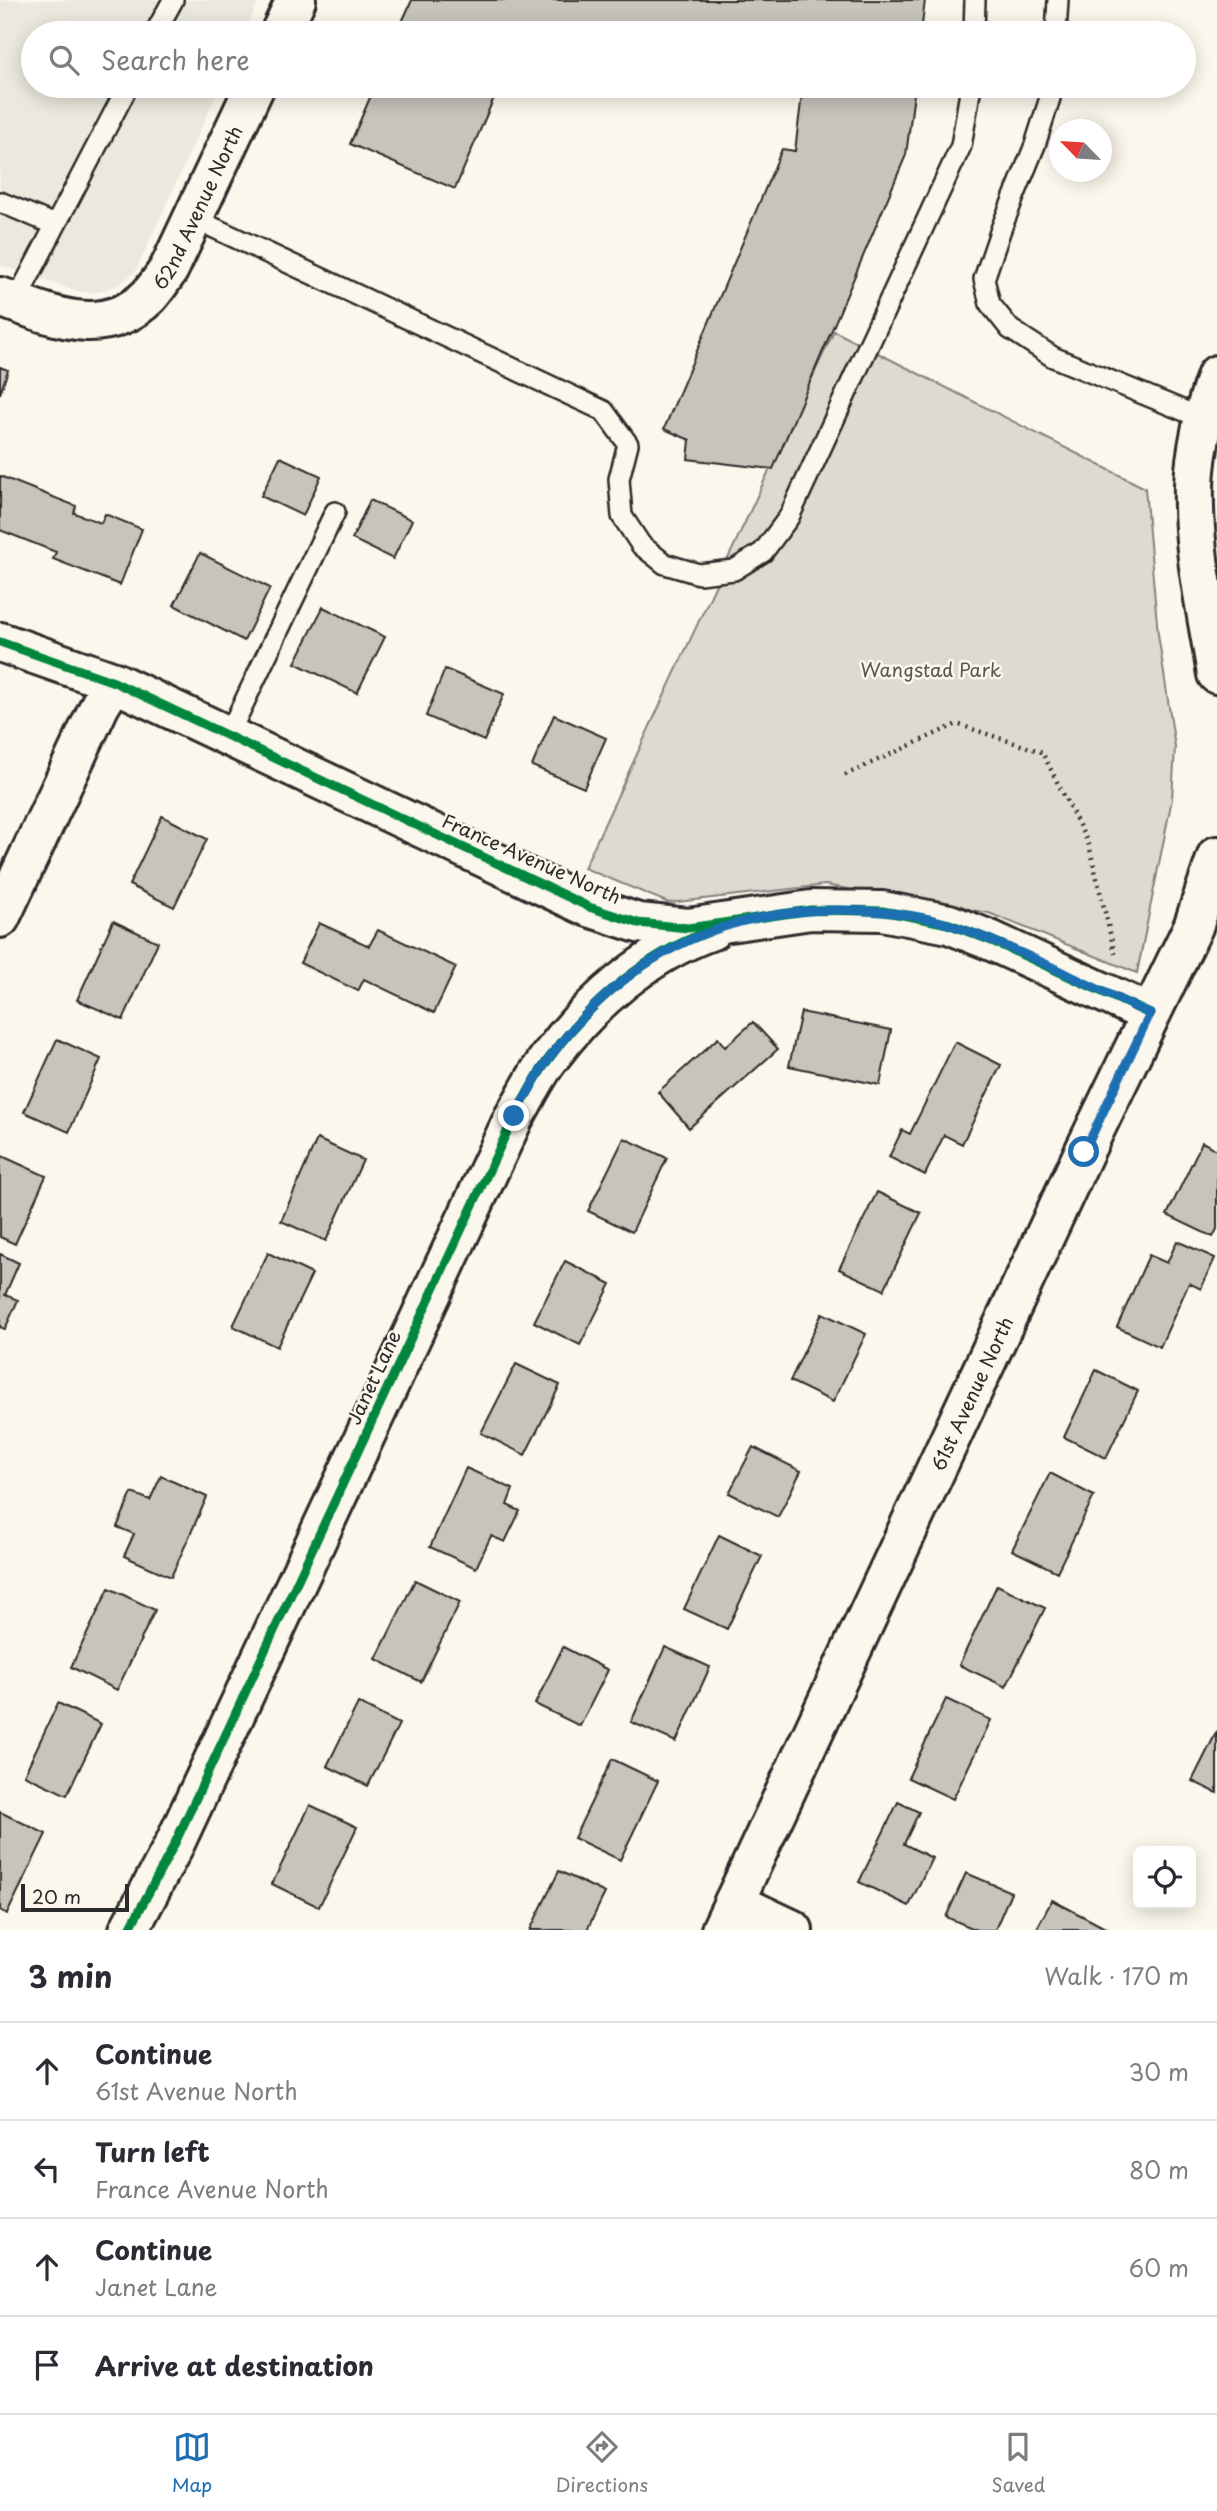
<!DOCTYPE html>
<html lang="en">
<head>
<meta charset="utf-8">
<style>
	body { margin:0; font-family:"Playpen Sans",sans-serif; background:#f2f2f3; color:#2b2b33 }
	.controls { position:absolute; right:21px; bottom:21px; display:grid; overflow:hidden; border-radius:10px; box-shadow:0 4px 18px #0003 }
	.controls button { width:63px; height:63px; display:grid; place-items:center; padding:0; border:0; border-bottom:2px solid #e1e1e2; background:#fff; color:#2b2b33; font:35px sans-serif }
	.compass { position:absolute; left:1049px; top:119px; width:63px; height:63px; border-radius:50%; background:#fff; box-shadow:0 4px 18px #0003; rotate:295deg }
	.scale { position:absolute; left:21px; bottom:18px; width:108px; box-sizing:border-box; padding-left:7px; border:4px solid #2b2b2b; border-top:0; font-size:19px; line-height:24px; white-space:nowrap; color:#2b2b2b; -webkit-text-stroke:5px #fbf7ec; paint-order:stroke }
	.stop { position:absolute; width:21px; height:21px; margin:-16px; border:5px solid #1f6fb2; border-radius:50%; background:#fff }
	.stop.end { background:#1f6fb2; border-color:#fff; box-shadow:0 2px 7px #0008 }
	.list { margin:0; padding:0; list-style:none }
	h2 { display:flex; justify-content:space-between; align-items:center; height:91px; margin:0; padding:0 28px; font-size:30px }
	h2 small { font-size:23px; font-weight:400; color:#7c7c81 }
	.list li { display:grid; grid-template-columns:46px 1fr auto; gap:21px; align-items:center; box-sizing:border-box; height:98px; padding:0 28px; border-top:2px solid #e1e1e2 }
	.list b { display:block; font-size:26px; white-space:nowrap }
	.list p { margin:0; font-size:23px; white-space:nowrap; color:#7c7c81 }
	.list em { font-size:23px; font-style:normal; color:#7c7c81 }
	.icon { flex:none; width:38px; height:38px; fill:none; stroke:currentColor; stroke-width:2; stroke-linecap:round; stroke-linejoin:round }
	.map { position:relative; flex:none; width:1217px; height:1930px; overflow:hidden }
	.search { position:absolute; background:#fff; box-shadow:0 4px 18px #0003; left:21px; right:21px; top:21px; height:77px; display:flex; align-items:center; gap:18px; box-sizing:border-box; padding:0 24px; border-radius:38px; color:#7c7c81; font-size:26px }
	.sheet { height:483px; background:#fff }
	nav { display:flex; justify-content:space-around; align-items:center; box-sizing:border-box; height:98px; border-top:2px solid #e1e1e2; background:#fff; font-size:19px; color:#7c7c81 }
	nav a { display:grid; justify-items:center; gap:4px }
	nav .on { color:#1f6fb2 }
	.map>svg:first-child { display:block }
	.built { fill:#ebe8de }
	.green { fill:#dddad0; stroke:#84827e; stroke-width:2 }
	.building { fill:#c7c4bc; stroke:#2b2b2b; stroke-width:2 }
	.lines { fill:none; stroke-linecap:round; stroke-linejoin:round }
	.service-casing { stroke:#2b2b2b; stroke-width:24 }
	.minor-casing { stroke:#2b2b2b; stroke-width:44 }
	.path { stroke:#2b2b2b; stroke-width:4.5; stroke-dasharray:2 5; stroke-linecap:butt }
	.service { stroke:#fbf7ec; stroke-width:19 }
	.minor { stroke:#fbf7ec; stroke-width:38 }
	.cycleway-casing { stroke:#fbf7ec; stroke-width:13 }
	.cycleway { stroke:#00873e; stroke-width:9 }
	.route { stroke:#1f6fb2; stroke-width:9 }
	.labels { text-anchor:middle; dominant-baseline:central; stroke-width:5; stroke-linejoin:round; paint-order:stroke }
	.street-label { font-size:19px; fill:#2b2b2b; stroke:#fbf7ec }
	.park-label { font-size:19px; fill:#585754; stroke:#fbf7ec }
</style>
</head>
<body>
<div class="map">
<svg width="1217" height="1930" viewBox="0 0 1217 1930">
	<rect width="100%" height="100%" fill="#fbf7ec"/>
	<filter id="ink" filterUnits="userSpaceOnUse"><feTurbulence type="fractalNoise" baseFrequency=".0143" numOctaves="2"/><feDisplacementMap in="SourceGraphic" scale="14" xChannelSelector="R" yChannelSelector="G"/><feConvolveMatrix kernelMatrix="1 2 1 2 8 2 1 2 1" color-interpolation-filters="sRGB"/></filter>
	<g filter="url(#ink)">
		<path class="built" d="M0,0H259L244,33H33V86H220L136,271L118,285L95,293L72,290L0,265Z"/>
		<path class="green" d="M834,331L1145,488L1158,634L1175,747L1172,799L1137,973L989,913L825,885L669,903L584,868Z"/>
		<path class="building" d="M412,0H925L921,33H397Z
			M375,86H499L455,189L350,144Z
			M803,86H915L906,155L773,469L688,459L690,440L664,429L782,149L795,151Z
			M0,367L8,370L0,394Z
			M280,457L321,476L303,516L261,496Z
			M0,476L76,506L74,513L101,523L105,514L142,529L120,585L53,559L56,552L0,530Z
			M370,500L412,520L393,559L352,539Z
			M200,553L270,588L244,641L174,605Z
			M323,607L385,637L357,693L295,663Z
			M445,669L504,694L484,741L426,716Z
			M554,715L606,738L584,788L532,766Z
			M162,816L207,839L174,907L129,885Z
			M113,921L158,942L123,1020L77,1000Z
			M319,923L369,946L378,930L456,967L434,1013L364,979L358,991L300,963Z
			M801,1012L891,1030L880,1085L789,1066Z
			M753,1022L778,1049L689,1128L658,1092L718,1038L725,1047Z
			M57,1039L101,1059L69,1132L24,1112Z
			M955,1042L1001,1065L962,1144L944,1135L925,1175L889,1157L902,1130L910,1134Z
			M624,1138L667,1158L632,1232L588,1211Z
			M317,1139L363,1160L326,1241L281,1221Z
			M1202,1142L1217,1150V1229L1213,1237L1167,1215Z
			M2,1156L46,1176L15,1244L0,1237V1161Z
			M877,1192L921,1213L884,1290L839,1269Z
			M1177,1241L1215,1258L1201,1289L1189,1283L1160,1347L1117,1327L1149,1255L1167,1263Z
			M268,1253L312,1274L277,1347L233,1326Z
			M0,1254L19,1263L5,1295L18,1300L5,1329L0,1327Z
			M565,1261L611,1284L580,1345L534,1322Z
			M822,1313L866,1334L833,1402L790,1381Z
			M516,1364L560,1385L525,1455L481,1433Z
			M1096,1370L1138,1391L1106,1458L1064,1437Z
			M753,1447L801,1471L778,1517L729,1493Z
			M466,1468L513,1489L507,1505L520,1511L505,1542L491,1536L476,1568L430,1547Z
			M1050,1473L1094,1496L1057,1572L1012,1550Z
			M161,1476L207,1497L171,1577L124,1556L134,1534L117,1527L132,1493L150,1500Z
			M719,1535L762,1556L727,1629L684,1609Z
			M415,1580L460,1602L421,1682L376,1659Z
			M997,1585L1045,1608L1006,1687L959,1665Z
			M109,1588L155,1610L117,1690L71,1667Z
			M563,1647L608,1670L580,1726L535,1704Z
			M665,1647L710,1667L676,1742L631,1722Z
			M946,1699L991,1720L953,1799L908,1778Z
			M58,1703L101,1724L67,1795L24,1775Z
			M358,1703L399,1724L368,1786L327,1766Z
			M1217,1731V1793L1192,1781Z
			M612,1759L658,1781L620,1860L574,1838Z
			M898,1802L919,1812L904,1844L932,1858L909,1906L859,1882Z
			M310,1805L357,1827L319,1907L272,1884Z
			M0,1812L46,1834L7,1914L0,1910Z
			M559,1871L605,1893L587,1930H530Z
			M966,1873L1011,1892L995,1930H977L946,1917Z
			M1052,1900L1109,1930H1036Z"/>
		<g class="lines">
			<defs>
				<path id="service" d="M155,33L173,0
					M974,33L975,0
					M1056,33L1058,0
					M1051,86L1050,98L1035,145L1001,229L984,279L990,304L1010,329L1053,357L1204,419
					M0,202L55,225
					M193,218L604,411L628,444L619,479L622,516L641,545L665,564L699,574L734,570L763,552L789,517L961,146L971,86
					M15,303L128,86
					M228,736L335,512"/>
				<g id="minor">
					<path d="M280,33L296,0"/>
					<path id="s1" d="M0,297C51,315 103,341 149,296C156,288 163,278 169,269L255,86"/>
					<path d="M1217,375C1205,407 1195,452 1194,486C1192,549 1207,612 1217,674"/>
					<path d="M0,642L114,682L589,907L638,923L688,928L811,910L882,911L949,924L992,941L1150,1014"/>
					<path d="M0,918L100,705L114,682"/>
					<path d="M734,1902L793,1930"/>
					<path d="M129,1930L175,1843L514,1117C526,1097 536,1075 550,1057C591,1002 647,953 712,930"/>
					<path id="s2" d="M721,1930L1084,1152L1193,927L1217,856"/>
				</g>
			</defs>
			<use href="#service" class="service-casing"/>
			<use href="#minor" class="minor-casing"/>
			<path class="path" d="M845,775L957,724L1042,752L1089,845L1115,954"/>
			<use href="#service" class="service"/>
			<use href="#minor" class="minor"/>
			<defs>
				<path id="cycleway" d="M0,642L114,682L589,907L638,923L688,928L811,910L882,911L949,924L992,941L1150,1014
					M129,1930L175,1843L514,1117C526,1097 536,1075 550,1057C589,1004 645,954 707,932"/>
			</defs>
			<use href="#cycleway" class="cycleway-casing"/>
			<use href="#cycleway" class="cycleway"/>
		</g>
	</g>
	<g class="lines" filter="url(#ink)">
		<path class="route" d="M514,1116C526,1097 536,1076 550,1057C622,959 719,909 841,910C877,911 916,913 951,925C1019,948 1085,984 1150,1014L1084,1152"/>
	</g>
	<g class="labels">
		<g class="street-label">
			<text stroke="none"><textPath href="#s1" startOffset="261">62nd Avenue North</textPath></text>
			<text transform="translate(532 858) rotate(24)">France Avenue North</text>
			<text transform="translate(373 1377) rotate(-65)">Janet Lane</text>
			<text stroke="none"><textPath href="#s2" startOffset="592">61st Avenue North</textPath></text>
		</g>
		<g class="park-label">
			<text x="931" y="669">Wangstad Park</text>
		</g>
	</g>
</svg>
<div class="controls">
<button><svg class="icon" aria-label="locate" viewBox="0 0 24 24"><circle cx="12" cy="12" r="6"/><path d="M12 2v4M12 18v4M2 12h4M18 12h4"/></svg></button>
</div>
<svg class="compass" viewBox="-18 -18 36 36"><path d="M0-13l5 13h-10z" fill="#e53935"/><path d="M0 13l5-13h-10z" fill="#7c7c81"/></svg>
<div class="scale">20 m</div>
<div class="stop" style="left:1084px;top:1152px"></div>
<div class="stop end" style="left:514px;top:1116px"></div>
<div class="search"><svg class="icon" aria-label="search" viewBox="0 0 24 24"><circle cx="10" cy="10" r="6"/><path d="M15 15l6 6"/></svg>Search here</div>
</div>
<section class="sheet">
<h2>3 min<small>Walk · 170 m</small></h2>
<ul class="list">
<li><svg class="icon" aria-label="ahead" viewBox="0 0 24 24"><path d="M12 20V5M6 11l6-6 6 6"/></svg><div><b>Continue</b><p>61st Avenue North</p></div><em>30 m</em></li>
<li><svg class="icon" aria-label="left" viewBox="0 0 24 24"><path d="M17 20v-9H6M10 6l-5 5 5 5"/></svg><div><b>Turn left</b><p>France Avenue North</p></div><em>80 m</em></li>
<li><svg class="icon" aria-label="ahead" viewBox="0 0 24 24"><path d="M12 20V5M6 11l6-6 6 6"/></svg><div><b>Continue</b><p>Janet Lane</p></div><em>60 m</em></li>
<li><svg class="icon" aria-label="arrive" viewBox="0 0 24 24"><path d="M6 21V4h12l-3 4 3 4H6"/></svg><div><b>Arrive at destination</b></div></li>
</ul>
</section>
<nav>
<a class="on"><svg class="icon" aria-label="map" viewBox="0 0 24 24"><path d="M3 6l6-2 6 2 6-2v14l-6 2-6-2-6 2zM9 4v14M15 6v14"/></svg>Map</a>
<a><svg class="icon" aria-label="directions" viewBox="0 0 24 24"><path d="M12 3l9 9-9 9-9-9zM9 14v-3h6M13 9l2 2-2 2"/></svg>Directions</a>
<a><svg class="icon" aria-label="saved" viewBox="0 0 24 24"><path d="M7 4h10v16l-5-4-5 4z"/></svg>Saved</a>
</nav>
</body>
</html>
